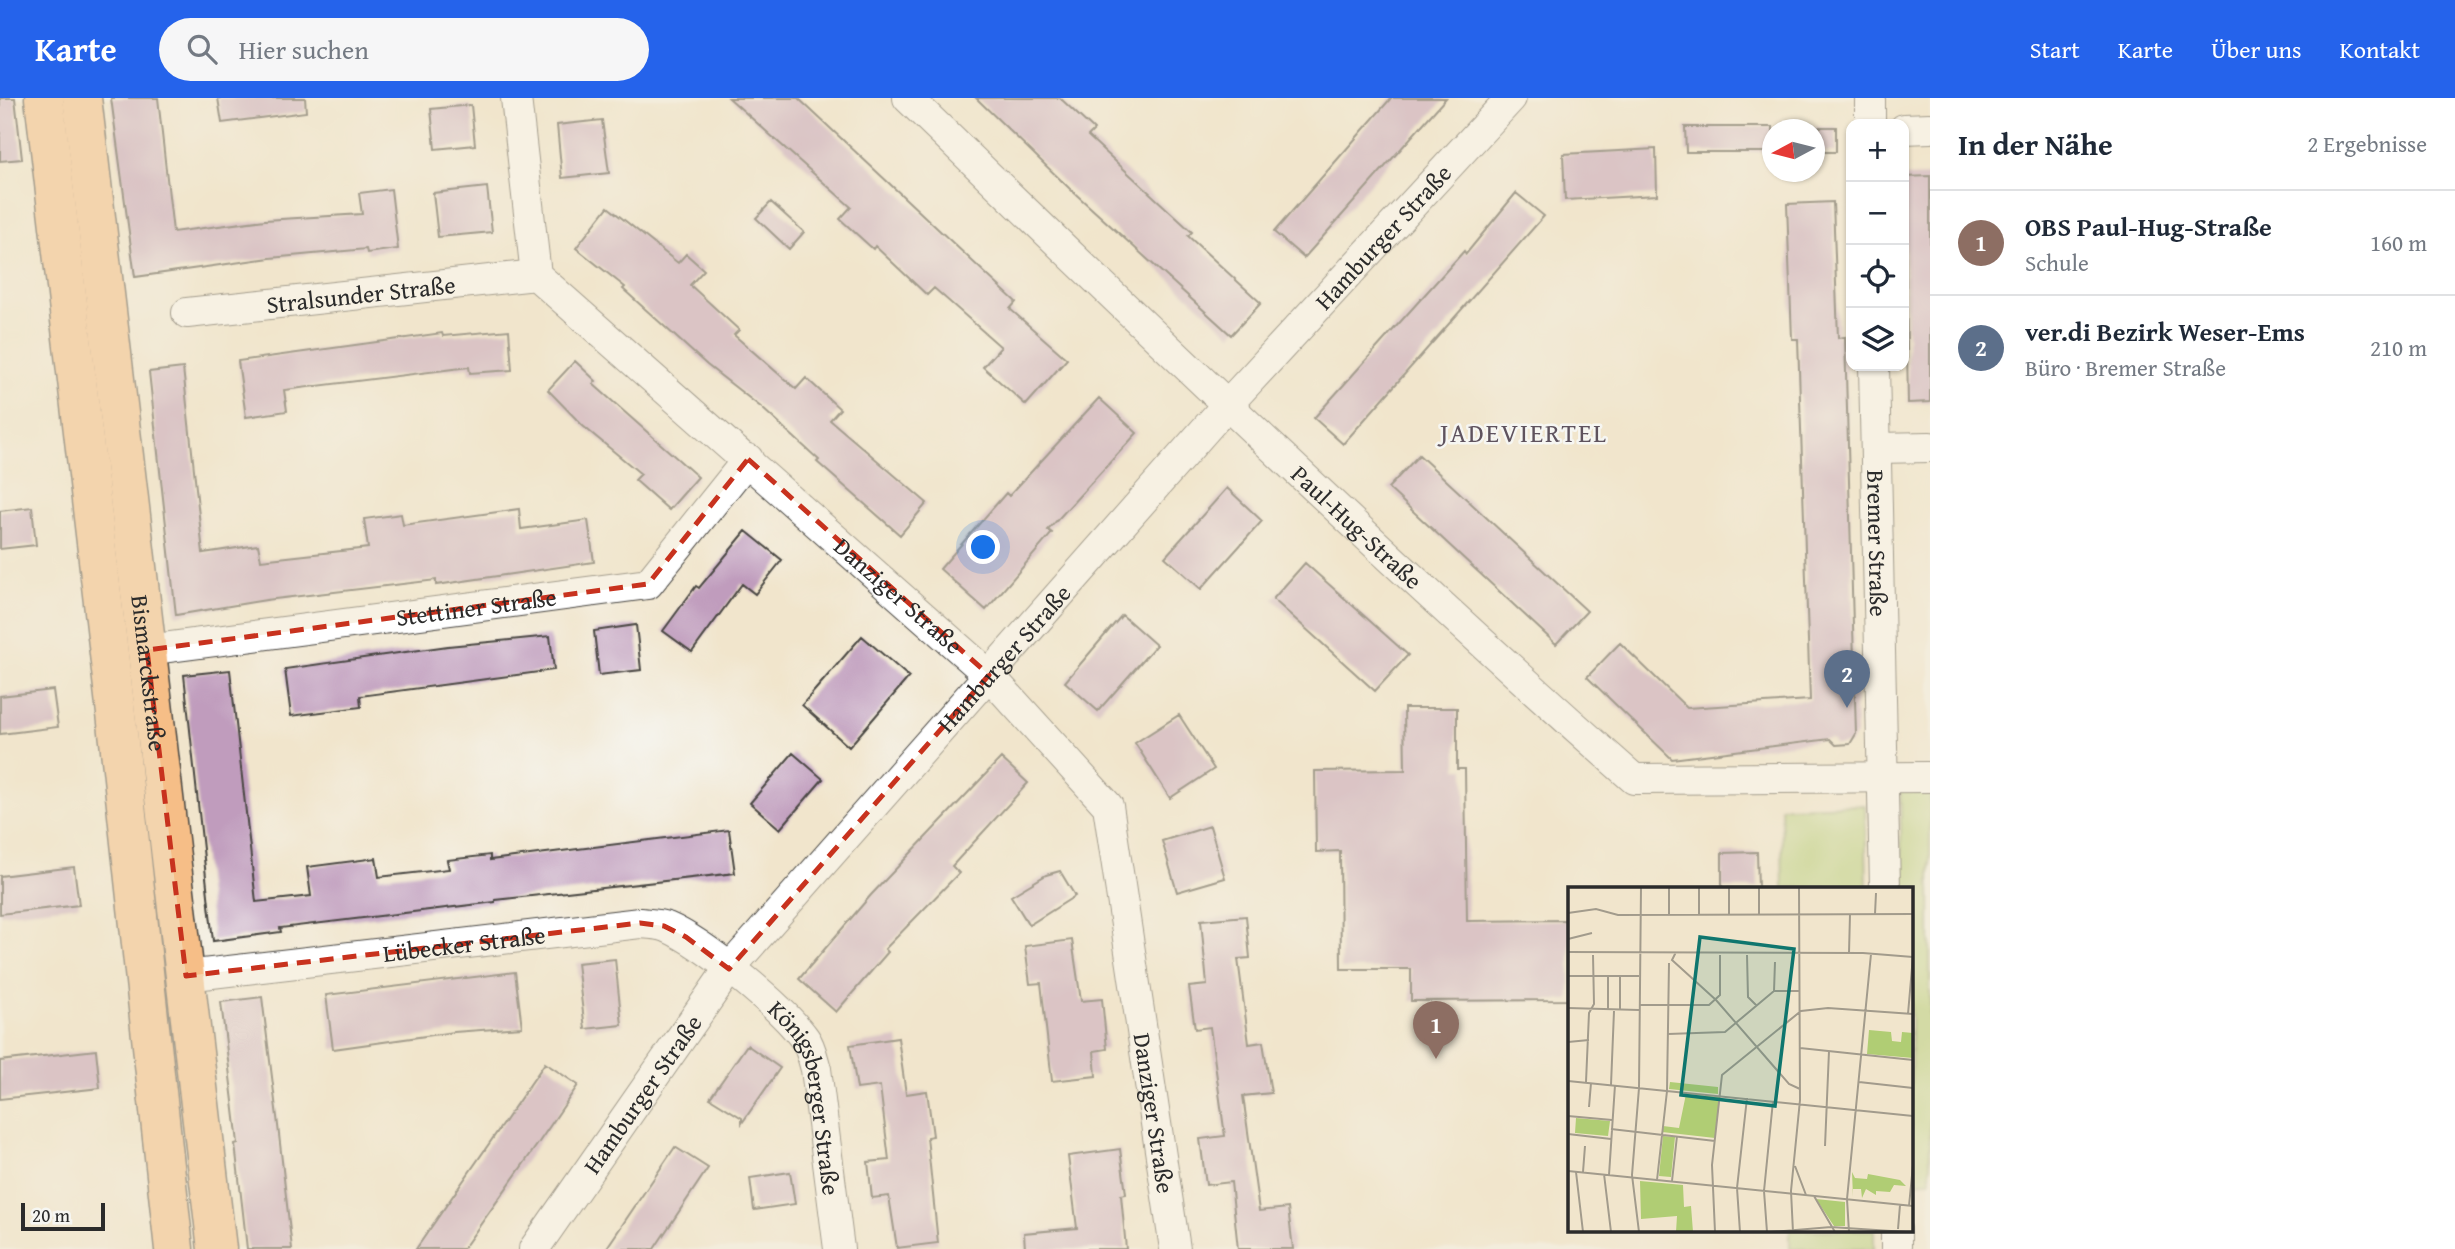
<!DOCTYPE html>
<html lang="de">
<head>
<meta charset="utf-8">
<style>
	body { margin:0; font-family:"Gentium Book Plus",serif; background:#f6f6f7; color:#1f2937 }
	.controls { position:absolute; right:21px; top:21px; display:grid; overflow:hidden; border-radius:14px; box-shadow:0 2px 5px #0004 }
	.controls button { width:63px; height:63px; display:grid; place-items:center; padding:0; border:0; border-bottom:2px solid #e0e1e3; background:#fff; color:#1f2937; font:35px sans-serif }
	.compass { position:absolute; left:1762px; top:21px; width:63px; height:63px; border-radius:50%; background:#fff; box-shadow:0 2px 5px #0004; rotate:263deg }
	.scale { position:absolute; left:21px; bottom:18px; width:84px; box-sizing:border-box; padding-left:7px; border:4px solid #2b2b2b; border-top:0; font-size:19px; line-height:24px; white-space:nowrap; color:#2b2b2b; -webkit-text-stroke:5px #f6f6f2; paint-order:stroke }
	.you { position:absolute; left:984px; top:450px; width:24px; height:24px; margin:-18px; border:5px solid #fff; border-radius:50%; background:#1a73e8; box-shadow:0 0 0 10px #1a73e833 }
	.badge { display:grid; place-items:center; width:46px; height:46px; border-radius:50%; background:#2563eb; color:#fff; font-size:23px; font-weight:700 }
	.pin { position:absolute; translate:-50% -58px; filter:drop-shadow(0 2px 4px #0008) }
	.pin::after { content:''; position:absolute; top:37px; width:24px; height:21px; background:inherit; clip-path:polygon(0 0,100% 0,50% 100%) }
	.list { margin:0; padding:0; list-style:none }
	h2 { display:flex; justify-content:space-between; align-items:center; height:91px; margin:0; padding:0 28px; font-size:30px }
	h2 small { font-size:23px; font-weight:400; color:#747a83 }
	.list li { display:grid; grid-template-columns:46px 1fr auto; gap:21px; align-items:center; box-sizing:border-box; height:105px; padding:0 28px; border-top:2px solid #e0e1e3 }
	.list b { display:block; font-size:26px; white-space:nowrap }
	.list p { margin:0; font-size:23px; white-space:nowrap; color:#747a83 }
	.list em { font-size:23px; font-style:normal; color:#747a83 }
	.icon { flex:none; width:38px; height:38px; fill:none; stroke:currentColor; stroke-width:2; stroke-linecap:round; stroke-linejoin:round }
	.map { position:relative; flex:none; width:1930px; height:1151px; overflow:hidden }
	header { display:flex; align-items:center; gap:42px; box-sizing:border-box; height:98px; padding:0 35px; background:#2563eb; color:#fff }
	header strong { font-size:33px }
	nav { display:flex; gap:38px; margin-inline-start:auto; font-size:24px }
	.search { width:490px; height:63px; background:#f6f6f7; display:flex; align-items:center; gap:18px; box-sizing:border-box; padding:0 24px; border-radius:38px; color:#747a83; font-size:26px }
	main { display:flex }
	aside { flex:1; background:#fff }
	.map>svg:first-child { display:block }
	.green { fill:#b0cd74; stroke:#6e7c50; stroke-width:2 }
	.building { fill:#c09cbd }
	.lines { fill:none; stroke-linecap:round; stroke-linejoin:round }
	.street-casing { stroke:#494743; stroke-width:32 }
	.primary-casing { stroke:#494743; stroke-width:41 }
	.street { stroke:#fff; stroke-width:30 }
	.primary { stroke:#f6be87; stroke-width:38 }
	.marked { fill:none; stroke:#c8321e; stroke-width:5; stroke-dasharray:14 9; stroke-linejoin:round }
	.labels { text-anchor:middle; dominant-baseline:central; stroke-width:5; stroke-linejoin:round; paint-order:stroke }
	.street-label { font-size:24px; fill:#2b2b2b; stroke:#f6f6f2 }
	.neighbourhood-label { font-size:26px; letter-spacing:2px; fill:#5f535e; stroke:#f6f6f2 }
	.inset-road { fill:none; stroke:#a29b8c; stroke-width:2 }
	.view { fill:#0f766e; fill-opacity:0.15; stroke:#0f766e; stroke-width:3.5 }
	.inset-edge { fill:none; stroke:#2b2b2b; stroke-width:3.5 }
</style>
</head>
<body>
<header>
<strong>Karte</strong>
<div class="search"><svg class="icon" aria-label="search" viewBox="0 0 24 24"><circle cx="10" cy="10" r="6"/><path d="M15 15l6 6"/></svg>Hier suchen</div>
<nav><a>Start</a><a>Karte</a><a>Über uns</a><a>Kontakt</a></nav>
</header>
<main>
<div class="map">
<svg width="1930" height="1151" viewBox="0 0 1930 1151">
	<rect width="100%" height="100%" fill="#f6f6f2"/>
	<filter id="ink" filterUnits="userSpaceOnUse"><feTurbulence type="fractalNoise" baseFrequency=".0143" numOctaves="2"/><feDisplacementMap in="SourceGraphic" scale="14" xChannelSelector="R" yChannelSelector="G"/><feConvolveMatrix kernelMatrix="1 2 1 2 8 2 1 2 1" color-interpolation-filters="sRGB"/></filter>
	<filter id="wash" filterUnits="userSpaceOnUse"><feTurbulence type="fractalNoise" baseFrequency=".00686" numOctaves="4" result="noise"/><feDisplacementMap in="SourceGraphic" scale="28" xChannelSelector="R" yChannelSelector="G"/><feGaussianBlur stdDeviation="1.57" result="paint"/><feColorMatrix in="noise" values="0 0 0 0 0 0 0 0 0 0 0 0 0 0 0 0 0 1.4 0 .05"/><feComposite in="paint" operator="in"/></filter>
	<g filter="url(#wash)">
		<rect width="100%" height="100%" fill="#f1e5cc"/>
		<path class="green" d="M1900,676H1930V1083L1911,1084V790H1902Z
			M1865,707L1867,790H1783L1781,709Z
			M1790,1132H1874V1151H1790Z"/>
		<g id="blocks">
			<path class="building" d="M0,0H15L22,61L0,63Z
				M111,0H158L173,134L265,122L362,116L359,95L391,91L398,151L367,155L366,151L270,160L135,179Z
				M218,0H305L306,14L222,25Z
				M729,0H798L1016,204L1010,211L1067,261L1026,307L983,269L1001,249L934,190L927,197L875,148L873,151L840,121L851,109Z
				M976,0H1060L1094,32L1088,38L1192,134L1188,138L1261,205L1231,237L1069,90Z
				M1391,0H1446L1304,160L1274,134Z
				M471,7L475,47L435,51L431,11Z
				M602,22L609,75L562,80L557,27Z
				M1685,29H1773V54H1686Z
				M1815,29H1836V54H1815Z
				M1656,51L1657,97L1565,102L1563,56Z
				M1930,78V304L1908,305L1904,79Z
				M487,89L492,134L438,139L433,95Z
				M1516,95L1544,118L1343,346L1314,320L1464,153L1466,156Z
				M771,104L804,134L789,151L756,120Z
				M1833,104L1838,240L1845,239L1856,636L1850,646L1836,647L1830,641L1672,661L1587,579L1620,545L1687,610L1810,602L1798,241H1792L1787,106Z
				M608,109L678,165L686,156L704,172L690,187L739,232L734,237L796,291L806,280L840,311L830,322L927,405L900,437L817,364L819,362L762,310L707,267L623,191L625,189L576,150Z
				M509,232L512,272L470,275L469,269L284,292L287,313L246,319L238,263L442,235L443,238Z
				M575,263L596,283L593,286L698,379L669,412L635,382L641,376L583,328L548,292Z
				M183,270L203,455L258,447L261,462L368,450L364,421L401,416L403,427L519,411L521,431L588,422L594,464L436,487V482L266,502L176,517L149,274Z
				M1099,300L1137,335L1048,432L1052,435L986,512L940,471L1006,395L1009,398Z
				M1419,357L1587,513L1556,546L1388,390Z
				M1227,390L1262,423L1201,491L1165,459Z
				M32,409L36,447L0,451V413Z
				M746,433L782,462L755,496L742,486L692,554L663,533L696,488L699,490Z
				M1305,465L1408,557L1375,593L1273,501Z
				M1122,517L1156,547L1098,613L1065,584Z
				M636,527L641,572L599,577L594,533Z
				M550,538L554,572L360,598L361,609L291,618L285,571L448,548Z
				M862,538L909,579L849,649L802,607Z
				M230,572L256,804L311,798L307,769L376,760L379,779L449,771L447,762L490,757V762L729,732L735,775L495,802V804L280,830L281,834L213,843L184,577Z
				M53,592L58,629L0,636V598Z
				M1404,610H1457V671H1465L1467,823L1570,822V902L1411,903V871H1341L1340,753L1316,754L1315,673L1405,672Z
				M1179,617L1214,671L1170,700L1135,645Z
				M793,655L823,681L780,731L750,705Z
				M1001,660L1028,685L952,768L959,775L885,851L888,854L836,914L799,881L871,797Z
				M1210,728L1225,780L1177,794L1162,743Z
				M1757,754L1758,790H1722V755Z
				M74,769L79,807L0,816V778Z
				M1060,773L1075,798L1029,827L1011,798L1046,777Z
				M1246,818L1250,860L1238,861L1249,946L1263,944L1271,995L1243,998L1259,1113L1288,1110L1293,1151H1238L1231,1084L1206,1087L1200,1041L1225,1038L1210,929L1195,931L1189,889L1207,887L1201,822Z
				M1072,842L1081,903L1102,901L1107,951L1094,953L1096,978L1052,983L1041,885L1030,886L1025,848Z
				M615,861L622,927L585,931L577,865Z
				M515,874L522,929L454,934L333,951L326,897Z
				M262,899L277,1019L292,1151H247L243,1115L235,1046L238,1045L221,904Z
				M898,940L906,996L927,993L933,1038L927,1039L938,1145L897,1150L889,1098L872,1100L868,1064L889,1062L880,988L857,991L850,947Z
				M747,947L780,970L742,1025V1020L710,1000Z
				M96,952L100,990L0,1001V963Z
				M545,965L578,987L537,1047L463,1151H416Z
				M675,1049L708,1070L654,1151H606Z
				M1120,1051L1126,1096L1121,1097L1126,1151H1025L1024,1135L1077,1130L1068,1058Z
				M790,1074L795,1106L754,1112L750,1080Z"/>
		</g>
	</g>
	<g filter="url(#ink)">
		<use href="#blocks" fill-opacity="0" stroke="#494743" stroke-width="2"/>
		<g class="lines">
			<defs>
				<g id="street">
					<path id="s1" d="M516,0L536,177L989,577L1108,708L1175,1151"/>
					<path id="s2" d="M908,0C1147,231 1385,461 1634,681L1930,679"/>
					<path d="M1870,0V26"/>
					<path d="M1904,31L1930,30"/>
					<path id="s3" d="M187,215L536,177"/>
					<path id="s4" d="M1874,268L1885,790"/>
					<path d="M1876,350L1930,349"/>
					<path id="s5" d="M147,552L648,486L748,361"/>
					<path id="s6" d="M186,878L640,825C649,826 659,826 667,829C704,845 781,908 805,941C811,949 813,962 816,971L839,1151"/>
					<path d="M1896,1132V1151"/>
					<path id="s7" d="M534,1151L729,871L1226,308L1511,0"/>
				</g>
				<g id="primary">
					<path d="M44,0L117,624L174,1151"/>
					<path id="s8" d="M82,0L217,1151"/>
				</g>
			</defs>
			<use href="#street" class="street-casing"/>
			<use href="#primary" class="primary-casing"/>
			<use href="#street" class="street"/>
			<use href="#primary" class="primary"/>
		</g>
	</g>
	<path d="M0 0H1930V1151H0ZM748,361L989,577L729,871L686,839L664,828L640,825L186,878L147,552L648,486Z" fill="#f1e5cc" fill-opacity=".55" fill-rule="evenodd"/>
	<path class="marked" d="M748,361L989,577L729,871L686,839L664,828L640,825L186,878L147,552L648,486Z"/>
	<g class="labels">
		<g class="street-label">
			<text stroke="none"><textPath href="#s7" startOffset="1323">Hamburger Straße</textPath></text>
			<text stroke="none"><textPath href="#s3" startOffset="175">Stralsunder Straße</textPath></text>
			<text stroke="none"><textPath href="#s2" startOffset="621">Paul-Hug-Straße</textPath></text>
			<text stroke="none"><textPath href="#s4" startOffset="177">Bremer Straße</textPath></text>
			<text stroke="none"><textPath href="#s1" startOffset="662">Danziger Straße</textPath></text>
			<text stroke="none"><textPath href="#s5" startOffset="332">Stettiner Straße</textPath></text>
			<text stroke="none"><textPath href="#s7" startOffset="756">Hamburger Straße</textPath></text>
			<text stroke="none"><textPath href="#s8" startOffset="579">Bismarckstraße</textPath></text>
			<text stroke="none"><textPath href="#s6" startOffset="280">Lübecker Straße</textPath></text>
			<text stroke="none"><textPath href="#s7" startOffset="189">Hamburger Straße</textPath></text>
			<text stroke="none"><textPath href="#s6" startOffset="719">Königsberger Straße</textPath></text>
			<text stroke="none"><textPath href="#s1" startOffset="1270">Danziger Straße</textPath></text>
		</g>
		<g class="neighbourhood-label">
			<text x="1524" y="334">JADEVIERTEL</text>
		</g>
	</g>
	<g transform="translate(1568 789)">
		<rect width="345" height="345" fill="#f1e5cc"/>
		<path d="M301,143L323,145L324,154L333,155L334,145L345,146V171L299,167ZM102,195L150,200V207L101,202ZM118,207L152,210L147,251L94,245L95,239L111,241ZM8,231L42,234L40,249L7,246ZM95,249L107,250L103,290L91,289ZM284,285L287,291L299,292L300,287L332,293L338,299L326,298L322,305L308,304V308L298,302L294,311L293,302H285V310ZM72,294L115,298L116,320L123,319L125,345H108L109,329L73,332ZM248,312L277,315V339H266Z" fill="#b0cd74"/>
		<path class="inset-road" d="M0,26L28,22L50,28L345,27M131,27V0M161,27V0M191,27V0M307,27L308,6M101,28V0M0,52L24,46M0,65L295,66L345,70M108,65L104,73L148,113L221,197L232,202M281,66L282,27M179,68L180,110L189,119M0,89H71M40,89V124M52,89V123M206,104L207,75M71,118H141L152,108V68M0,121L71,123M340,127L345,69M100,147L157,145L206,104H232M0,155L21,153M232,161L345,173M0,194L345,229M18,195L21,126L26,117L25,68M291,195L345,201M43,198L46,124M21,220L23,196M0,229L44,233M43,242L147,254M0,247L43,252M257,259L261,164M227,279L238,308M0,284L345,319M8,285L15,345M15,285L17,259M36,287L43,345M41,288L47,198M89,293L99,204L101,76M104,294L109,249M246,309L267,345M341,319L345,278M330,342L332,318M71,345L64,288L71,201L73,0M147,345L144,278L154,188L233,124L260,121L345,127M172,345L169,301L179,211M199,345L196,304L205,214M203,345L263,340L338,345M225,345L223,304L232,213L231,0M281,345L279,312L303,67"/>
		<path class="view" d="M132,50L226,62L207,219L113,208Z"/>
		<rect width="345" height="345" class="inset-edge"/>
	</g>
</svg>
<div class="controls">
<button>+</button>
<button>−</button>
<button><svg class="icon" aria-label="locate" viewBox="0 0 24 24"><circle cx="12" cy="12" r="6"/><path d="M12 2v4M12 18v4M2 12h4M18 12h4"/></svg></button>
<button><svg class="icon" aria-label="layers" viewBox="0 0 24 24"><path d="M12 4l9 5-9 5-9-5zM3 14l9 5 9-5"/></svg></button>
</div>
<svg class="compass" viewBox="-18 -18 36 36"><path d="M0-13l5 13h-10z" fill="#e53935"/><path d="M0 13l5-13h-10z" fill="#747a83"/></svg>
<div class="scale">20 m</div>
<div class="you"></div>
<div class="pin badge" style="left:1436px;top:961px;background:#8d6e63">1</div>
<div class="pin badge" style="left:1847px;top:610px;background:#5c6f8a">2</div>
</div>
<aside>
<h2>In der Nähe<small>2 Ergebnisse</small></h2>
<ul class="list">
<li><span class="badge" style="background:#8d6e63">1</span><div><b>OBS Paul-Hug-Straße</b><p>Schule</p></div><em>160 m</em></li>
<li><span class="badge" style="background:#5c6f8a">2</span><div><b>ver.di Bezirk Weser-Ems</b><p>Büro · Bremer Straße</p></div><em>210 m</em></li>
</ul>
</aside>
</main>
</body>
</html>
